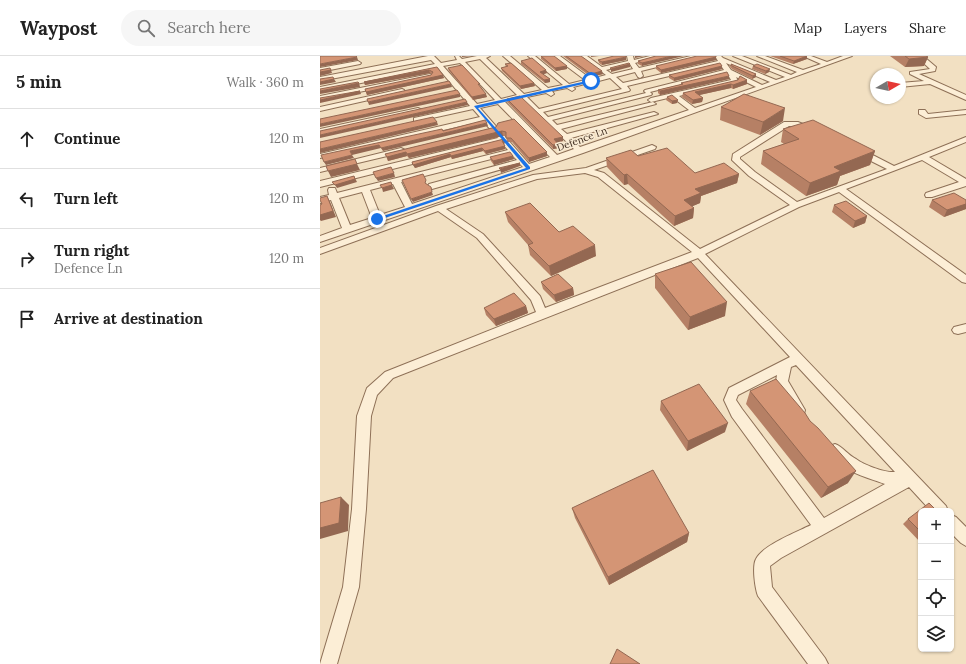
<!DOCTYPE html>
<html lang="en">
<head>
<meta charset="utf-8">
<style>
	body { margin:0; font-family:Lora,serif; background:#f6f6f6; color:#222 }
	.controls { position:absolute; right:12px; bottom:12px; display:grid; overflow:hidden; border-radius:6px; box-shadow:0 1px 3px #0004 }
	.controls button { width:36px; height:36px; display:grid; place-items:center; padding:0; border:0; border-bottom:1px solid #e0e0e0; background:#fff; color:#222; font:20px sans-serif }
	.compass { position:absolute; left:550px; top:12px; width:36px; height:36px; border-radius:50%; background:#fff; box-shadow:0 1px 3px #0004; rotate:81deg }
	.stop { position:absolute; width:12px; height:12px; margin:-9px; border:3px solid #1a73e8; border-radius:50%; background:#fff }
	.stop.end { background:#1a73e8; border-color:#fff; box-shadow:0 1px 4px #0008 }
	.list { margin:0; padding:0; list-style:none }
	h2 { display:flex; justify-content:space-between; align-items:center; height:52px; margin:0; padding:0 16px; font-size:17px }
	h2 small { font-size:13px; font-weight:400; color:#767676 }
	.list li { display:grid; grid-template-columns:26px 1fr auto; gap:12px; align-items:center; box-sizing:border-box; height:60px; padding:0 16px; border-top:1px solid #e0e0e0 }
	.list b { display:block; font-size:15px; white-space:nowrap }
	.list p { margin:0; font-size:13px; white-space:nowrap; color:#767676 }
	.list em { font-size:13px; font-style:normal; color:#767676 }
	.icon { flex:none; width:22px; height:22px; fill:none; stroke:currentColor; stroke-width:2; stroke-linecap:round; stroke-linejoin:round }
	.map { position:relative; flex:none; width:646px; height:608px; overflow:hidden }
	header { display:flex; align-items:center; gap:24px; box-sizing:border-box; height:56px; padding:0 20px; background:#fff; border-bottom:1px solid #e0e0e0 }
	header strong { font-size:19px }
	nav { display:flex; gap:22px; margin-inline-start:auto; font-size:14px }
	.search { width:280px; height:36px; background:#f6f6f6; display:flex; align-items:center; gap:10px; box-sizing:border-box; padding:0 14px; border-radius:22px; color:#767676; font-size:15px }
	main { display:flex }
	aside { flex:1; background:#fff }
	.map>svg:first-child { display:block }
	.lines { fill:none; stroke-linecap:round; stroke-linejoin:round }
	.minor-casing { stroke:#8e7057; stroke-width:2 }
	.minor { fill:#fceed6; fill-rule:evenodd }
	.wall { fill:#b68065 }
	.shaded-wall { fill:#946852 }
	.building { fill:#d49575; stroke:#946852 }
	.route { fill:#1a73e8 }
	.labels { text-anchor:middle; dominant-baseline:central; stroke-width:3; stroke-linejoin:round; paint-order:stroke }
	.far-street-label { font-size:10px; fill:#3c2a1d; stroke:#f9ebd3 }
</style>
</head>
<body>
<header>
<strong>Waypost</strong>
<div class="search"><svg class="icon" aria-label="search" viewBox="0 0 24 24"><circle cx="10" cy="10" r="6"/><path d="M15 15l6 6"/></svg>Search here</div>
<nav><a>Map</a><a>Layers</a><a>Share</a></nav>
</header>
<main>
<aside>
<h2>5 min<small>Walk · 360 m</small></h2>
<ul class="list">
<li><svg class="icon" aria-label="ahead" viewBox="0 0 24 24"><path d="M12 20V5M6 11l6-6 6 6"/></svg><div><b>Continue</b></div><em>120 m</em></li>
<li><svg class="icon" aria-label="left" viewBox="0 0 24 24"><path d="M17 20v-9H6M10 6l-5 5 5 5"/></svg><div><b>Turn left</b></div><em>120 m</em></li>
<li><svg class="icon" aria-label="right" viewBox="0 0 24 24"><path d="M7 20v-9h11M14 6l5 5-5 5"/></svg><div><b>Turn right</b><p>Defence Ln</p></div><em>120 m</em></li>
<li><svg class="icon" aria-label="arrive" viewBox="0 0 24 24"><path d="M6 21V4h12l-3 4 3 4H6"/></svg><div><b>Arrive at destination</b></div></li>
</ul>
</aside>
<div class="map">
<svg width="646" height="608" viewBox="0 0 646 608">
	<rect width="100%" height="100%" fill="#f2e0c2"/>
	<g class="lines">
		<defs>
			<path id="minor" d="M108,0H114L121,7L137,4L135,0H139L142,3L157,0H170L166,2L204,38L222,34L183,0H190L228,32L243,29L208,0H215L249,28L265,24L233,0H240L271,23L286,19L260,0H267L282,11L308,5L307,0H313L314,4L330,0H341L315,7L319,12L371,0H382L321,15L323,20L320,22L318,21L315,16L296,21L303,27L398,5L395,0H401L403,2L456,24L465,21L413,0H422L471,19L477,16L437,0H445L483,14L501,8L483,0H491L507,6L523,0H532L263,97L0,186V180L22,172L11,144L0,147V141L9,139L8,134L9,132H15L17,137L188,94L181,86L0,131V125L178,82L163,65L0,102V98L160,61L153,53L94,66V62L150,50L118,12L0,35V31L115,8L111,4L0,25V21ZM160,3L197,39L181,43L145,6ZM140,7L175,44L157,48L123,10ZM406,7L450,26L442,29L411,14ZM310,8L313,13L292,18L286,14ZM400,8L404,14L325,34L324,35L326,37L228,61L223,56L309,35L310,34L307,30ZM407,17L411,24L331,42L328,44L331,46L352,41L369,54L260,91L251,82L338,58L334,56L247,78L241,73L336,48L333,46L237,69L232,64L331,39L332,38L330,36ZM416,21L436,31L375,52L359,40L417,26L418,25ZM290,22L302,33L219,53L207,41L226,37L231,40L234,38L232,35L247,32L252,35L255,33L253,31L269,27L274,30L277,28L275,26ZM201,42L254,93L237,99L185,46ZM178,48L230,101L209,108L160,52ZM191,98L197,104L109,128L108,130L112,133L200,108L203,111L92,148L81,126ZM73,128L85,151L60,159L50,134ZM42,136L52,162L30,169L19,142Z
				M596,0H603L616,11L615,15L599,18L646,39V44L610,28L580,31V27L604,25L590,18V16L610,13Z
				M38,5L41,7L40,8L0,16V12Z
				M110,18L112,19V21L0,44V40Z
				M82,33L84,34V36L0,55V51Z
				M98,52L102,54L100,55L0,77V73Z
				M599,54H605L608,58L646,54V58L606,62L599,58Z
				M464,66H478L498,74L494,76L477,70H469L420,101V103L435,116L477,146L567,113L535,97V93H541L574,110L646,81V86L609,101L646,123V130L612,141H606L605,139L606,137L639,126L602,104L526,133L646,219V227L642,226L519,136L479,151L385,198L626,450L628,455H611L589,431L461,502L450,510L452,531L505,602L508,608H488L438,540C435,532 432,510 436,503C443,489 477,476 491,469L412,361L404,344L409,332L470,301L378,202L73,322L57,339L51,360L46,453L39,531L17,608H0L23,531L32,453L37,360L47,332L65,316L216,256L211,244L157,182L118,155L0,198V192L116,150L213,119L266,112L332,89L336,91L335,93L274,114L284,117L380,193L470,149L429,120L412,104L413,98ZM265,117L278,121L372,196L225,252L220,240L163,178L126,153L217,123ZM476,309L575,416C565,417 544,409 536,403C528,399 523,391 515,388L510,390L508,394C517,414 546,421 565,428L504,462L422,353L416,344L418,339L457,319L456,325L474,358L479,359L484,358L485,354L468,325L471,311Z
				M81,92L85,94L84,96L0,116V112Z
				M646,268V276L638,278L634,277L632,274L634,271Z
				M631,459L636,461L646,471V490L641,487L631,477Z"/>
		</defs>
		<use href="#minor" class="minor-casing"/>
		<use href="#minor" class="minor"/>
	</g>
	<path class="wall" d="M221,0L247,10V13L236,15L221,3Z
		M243,0H261L283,18L271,21Z
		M336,0L322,10L318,8V5Z
		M450,0H487V3L473,8Z
		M570,0H606L608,1L604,10L585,11Z
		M396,1V4L341,17L336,13V10Z
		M278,4H306L282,9L279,7Z
		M201,5L227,17L223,18L230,23V26L225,27L201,8Z
		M185,8L215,30L201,33L182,15L181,12L186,11Z
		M411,8L436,18V21L432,23L412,13L410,11Z
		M402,10V13L354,25L349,22V19Z
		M433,10L449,16L445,18L432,13Z
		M117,11L124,22L47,39L46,36L111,19L112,18L110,17L45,29L44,26Z
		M128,12L161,31L167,41L153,44L129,15Z
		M409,23L340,39L338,37V34L361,29V27Z
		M427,24V28L413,33L411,32L379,39L383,42L382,46L372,48L362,41L363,37Z
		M347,41L358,44L357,47L352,48L346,44Z
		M187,43L243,81V85L237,87L238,88L239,92L233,93L188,47Z
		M401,51L463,65L440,79L400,64Z
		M178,67L227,100L209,106L192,86H187L186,80H183L89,102L87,100L68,105L65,98L176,71Z
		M463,73L555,95L550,109L520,120L517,129L486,140L441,108L443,95L464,88L461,86Z
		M185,87L183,88L185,93L166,98L163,95L132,103L131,101L95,112L92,106Z
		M193,100L194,103L174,109L171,105L170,101Z
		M318,100L375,117L419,118L417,127L381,140L380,147L372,150L374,152L373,162L354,170L308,128L304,129L287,111L286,102Z
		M612,144H646V153L624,161L609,151Z
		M514,149L547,160L545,167L533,172L512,156Z
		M185,156L239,176L276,200L231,220L210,199L208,189L188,166Z
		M335,218L405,260L368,274L335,232Z
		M221,226L253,232L254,239L236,246L223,233Z
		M206,250L208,257L176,270L166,259L164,252Z
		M430,335L528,427L501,442L426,348Z
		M341,345L405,376L367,395L340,354Z
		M252,452L369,477L367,486L289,529L255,462Z
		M601,455V487L583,468L588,463Z"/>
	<path class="shaded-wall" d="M142,0H152L142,1Z
		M271,0H279L271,1Z
		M315,0H324L315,2Z
		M352,0H364L322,10V7Z
		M487,0V3L473,8L474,5Z
		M37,1L38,4L0,11V8Z
		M306,1V4L282,9V6Z
		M396,1V4L341,17V14Z
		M608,1L604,10L585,11L589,3Z
		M310,8V11L291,16V13Z
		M247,10V13L236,15L235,12Z
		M402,10V13L354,25V22Z
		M450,13L449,16L445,18L446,15Z
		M11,14L12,17L0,20V16Z
		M109,14L110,17L45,29L44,26Z
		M226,14L227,17L221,19L220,16Z
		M282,15L283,18L271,21V18Z
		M436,18V21L432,23L433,20Z
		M123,19L124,22L47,39L46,36Z
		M409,20V23L340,39V35Z
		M14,23L16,26L0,29V26Z
		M230,23V26L225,27L224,24Z
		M427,24V28L413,33V29Z
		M39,27L40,31L0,38V35Z
		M214,27L215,30L201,33L200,30Z
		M131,28L132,31L49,49L48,46Z
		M411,28V32L375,40V36Z
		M40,35L41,38L0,47V44Z
		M140,38V41L0,71V68Z
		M166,38L167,41L153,44L152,41Z
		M383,42L382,46L372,48L373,44Z
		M358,44L357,47L352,48V45Z
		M147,46L148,49L0,82V79Z
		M465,52L463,65L440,79L443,66Z
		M117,66L118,69L0,97V93Z
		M167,67L168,70L63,95L61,92Z
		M182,75L183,80L89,102L87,98Z
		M243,81V85L235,87L234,83Z
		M184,83L185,87L183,89L182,85Z
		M238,88L239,92L233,93V89Z
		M59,89L61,92L32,99L30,95Z
		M185,90V93L166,98L165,95Z
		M162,92L163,95L132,103L131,100Z
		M555,95L550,109L520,120L517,129L486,140L490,127L514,111Z
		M86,96L87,100L68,105L67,101Z
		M227,96V100L209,106V102Z
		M130,98L131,101L95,112L93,109Z
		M32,99L34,102L6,109L4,106Z
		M193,100L194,103L174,109L173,105Z
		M200,107V110L181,117L180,113Z
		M37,108L40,114L11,121L8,115Z
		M74,117L75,121L58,125L56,122Z
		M307,118L308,128L304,129V119Z
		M419,118L417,127L381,140L380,147L364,154V144L375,133Z
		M34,120L37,126L17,132L15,129Z
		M72,129L74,133L63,136L62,132Z
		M112,136L113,139L93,146L91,143Z
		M7,140L10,146L16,161L1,165L0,164V159Z
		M646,148V153L624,161L627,154Z
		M374,152L373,162L354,170L355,160Z
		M547,160L545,167L533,172L535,165Z
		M275,189L276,200L231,220L229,210Z
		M253,232L254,239L236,246L234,239Z
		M407,246L405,260L368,274L370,261Z
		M206,250L208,257L176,270L174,263Z
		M408,367L405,376L367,395L368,385Z
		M536,415L528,427L501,442L508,431Z
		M21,441L29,449L28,475L0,483V472Z
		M369,477L367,486L289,529L288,521Z"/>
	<path class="building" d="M0,0H36L37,1L0,8Z
		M221,0H234L247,10L235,12Z
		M246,0H261L282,15L271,18Z
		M294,0H306V1L282,6L278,4Z
		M336,0H352L322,7L318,5Z
		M377,0H396V1L341,14L336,10Z
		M460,0H487L474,5Z
		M585,0H606L608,1L589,3Z
		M212,2L226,14L220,16L230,23L224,24L201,5Z
		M191,7L214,27L200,30L181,12L188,10L185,8Z
		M309,7L310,8L291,13L290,12Z
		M400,7L402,10L354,22L349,19Z
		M411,8L436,18L433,20L412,10Z
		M437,8L450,13L446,15L433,10Z
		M142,9L160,28H158L166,38L152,41L128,12Z
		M117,11L123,19L46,36L45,33L111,19L113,16L109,14L44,26Z
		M10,12L11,14L0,16V14Z
		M407,16L409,20L340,35L338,34L363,28L361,27Z
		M420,20L427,24L413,29L411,28L375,36L383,42L373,44L363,37L418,24Z
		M13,21L14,23L0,26V23Z
		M129,25L131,28L48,46L47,43Z
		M38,26L39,27L0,35V33Z
		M137,34L140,38L0,68V63Z
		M40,35L0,44V42Z
		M424,38L465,52L443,66L401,51Z
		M352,39L358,44L352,45L347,41Z
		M200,40L243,81L234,83L238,88L233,89L187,43Z
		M145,43L147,46L0,79V75Z
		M113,61L117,66L0,93V86Z
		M194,63L227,96L209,102L191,82H186V76L182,75L87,98L86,96L67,101L65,98L176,71L178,67Z
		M165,64L167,67L61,92L59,89L30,95L32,99L4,106L1,99L122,73L123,75Z
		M493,64L555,95L514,111L521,115L490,127L443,95L479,83L463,73Z
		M184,83L182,85L185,90L165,95L162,92L131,100L130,98L93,109L92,106Z
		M347,92L375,117L404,107L419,118L375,133L381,137L364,144L374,152L355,160L307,118L304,119L286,102L311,94L318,100Z
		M190,96L193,100L173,105L170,101Z
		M35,103L37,108L8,115L6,110Z
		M200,107L180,113L179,112Z
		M71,111L74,117L56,122L53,116Z
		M103,118L106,124L105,127L111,131L112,136L91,143L82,124Z
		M34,120L35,123L15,129L12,126Z
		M71,126L72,129L62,132L60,129Z
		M634,137L646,144V148L627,154L612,144Z
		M7,140L13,155L0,159V149L2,148L0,144V142Z
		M526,145L547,160L535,165L514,149Z
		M210,147L239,176L253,170L275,189L229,210L208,189L213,187L185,156Z
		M371,206L407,246L370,261L335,218Z
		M238,218L253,232L234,239L221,226Z
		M194,237L206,250L174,263L164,252Z
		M456,323L485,357L490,365L498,372L536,415L508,431L430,335Z
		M379,328L408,367L368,385L341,345Z
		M333,414L369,477L288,521L252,452Z
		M21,441L19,467L0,472V447Z
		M609,447L617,455H601V476L588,463Z
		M297,593L320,608H290Z"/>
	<path class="route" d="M271,24L272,26L158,52L210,111V113L59,164L54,163L206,112L154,50Z"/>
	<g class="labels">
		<g class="far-street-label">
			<text transform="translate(262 83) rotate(-20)">Defence Ln</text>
		</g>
	</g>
</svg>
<div class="controls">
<button>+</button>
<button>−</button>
<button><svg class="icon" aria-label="locate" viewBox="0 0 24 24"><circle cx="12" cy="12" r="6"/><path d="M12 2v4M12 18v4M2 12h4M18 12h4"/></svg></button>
<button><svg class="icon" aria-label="layers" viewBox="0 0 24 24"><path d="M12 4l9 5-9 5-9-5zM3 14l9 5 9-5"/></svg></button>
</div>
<svg class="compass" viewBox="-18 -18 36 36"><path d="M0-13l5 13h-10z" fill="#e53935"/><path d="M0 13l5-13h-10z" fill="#767676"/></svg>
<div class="stop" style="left:271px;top:25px"></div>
<div class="stop end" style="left:57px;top:163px"></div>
</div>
</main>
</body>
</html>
